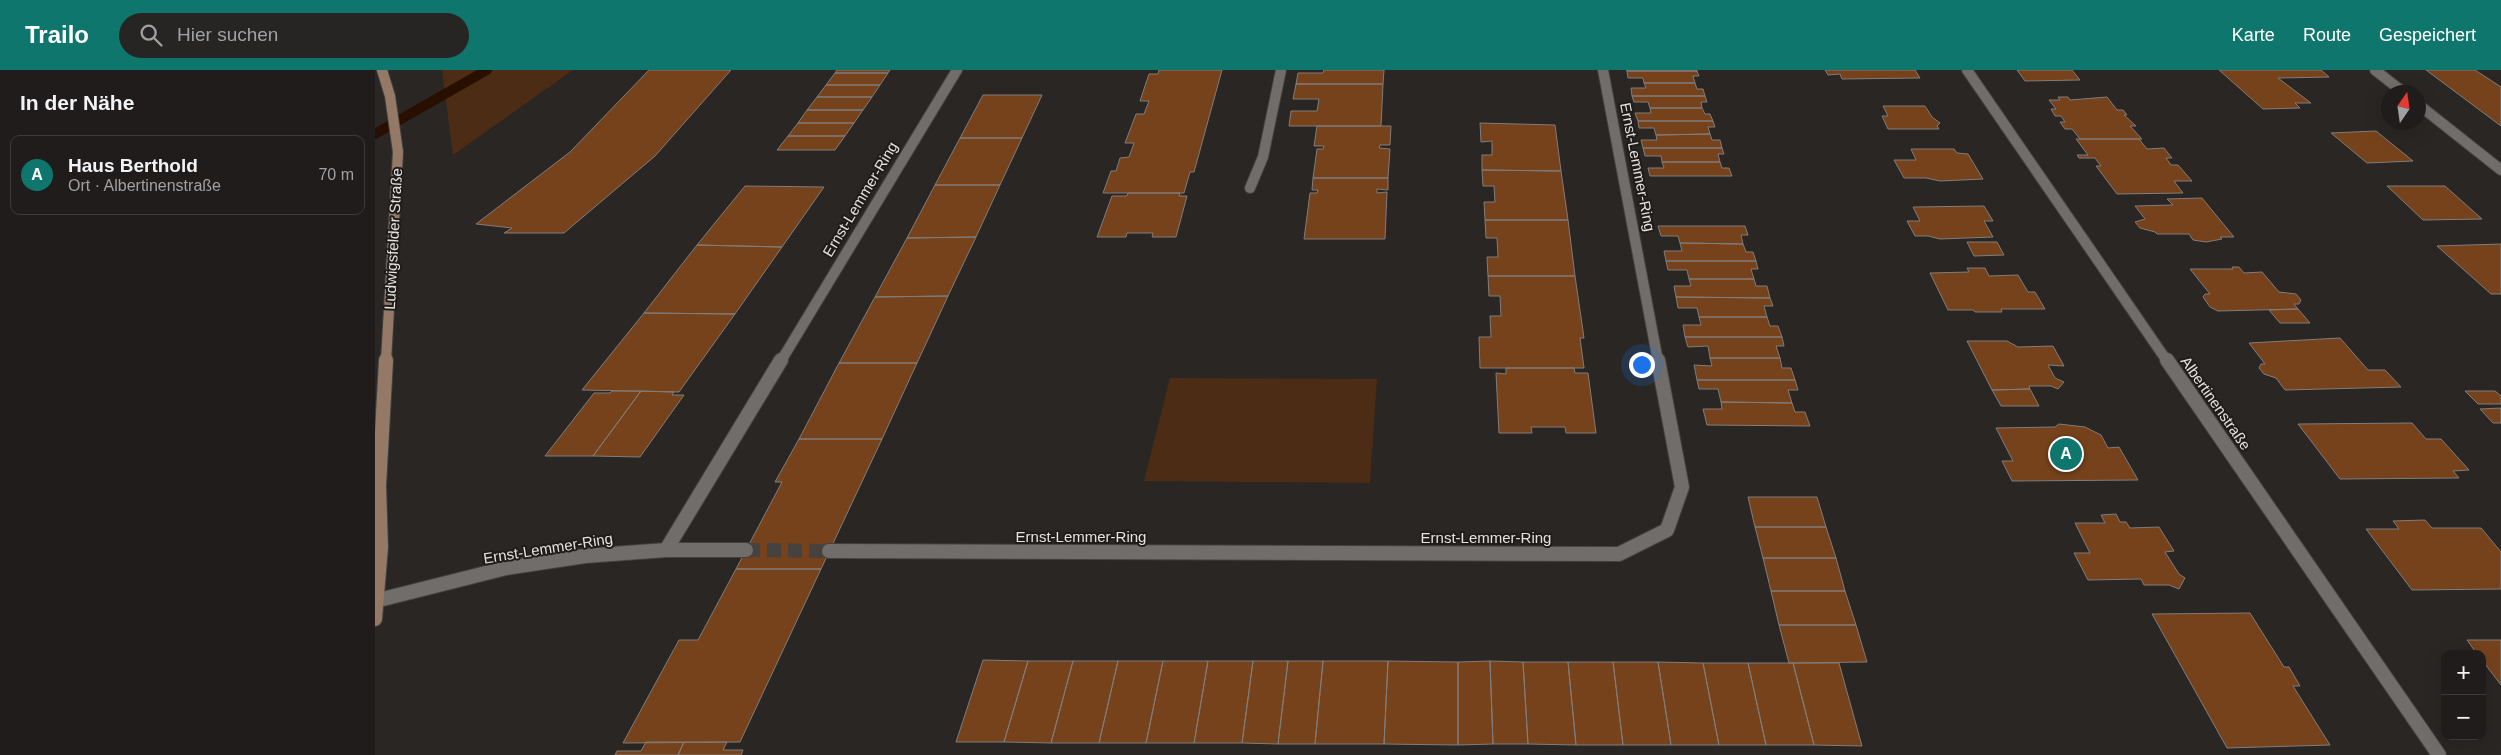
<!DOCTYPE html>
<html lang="de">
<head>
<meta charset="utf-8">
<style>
	body { margin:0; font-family:Arial,sans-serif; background:#272524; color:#f1f3f6 }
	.controls { position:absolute; right:15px; bottom:15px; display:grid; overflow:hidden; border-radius:10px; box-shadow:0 5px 20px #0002 }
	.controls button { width:45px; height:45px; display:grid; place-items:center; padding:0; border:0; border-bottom:1px solid #3c3a3a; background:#1f1c1b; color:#f1f3f6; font:25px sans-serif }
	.compass { position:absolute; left:2006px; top:15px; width:45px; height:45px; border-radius:50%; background:#1f1c1b; box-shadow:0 5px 20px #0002; rotate:13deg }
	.you { position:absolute; left:1266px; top:294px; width:18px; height:18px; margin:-12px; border:4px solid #fff; border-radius:50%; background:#1a73e8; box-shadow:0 0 0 8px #1a73e833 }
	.badge { display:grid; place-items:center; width:32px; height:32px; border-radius:50%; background:#0f766e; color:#fff; font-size:16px; font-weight:700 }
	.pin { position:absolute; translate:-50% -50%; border:2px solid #fff; box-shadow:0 1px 5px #0006 }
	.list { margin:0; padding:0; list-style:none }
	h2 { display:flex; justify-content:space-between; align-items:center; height:65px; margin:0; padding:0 20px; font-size:21px }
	h2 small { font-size:16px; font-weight:400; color:#a1a1a3 }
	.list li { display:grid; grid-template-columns:32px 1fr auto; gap:15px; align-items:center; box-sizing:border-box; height:80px; margin:0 10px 10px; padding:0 10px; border:1px solid #3c3a3a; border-radius:10px }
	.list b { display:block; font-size:19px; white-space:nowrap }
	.list p { margin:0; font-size:16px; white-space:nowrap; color:#a1a1a3 }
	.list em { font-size:16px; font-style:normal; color:#a1a1a3 }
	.icon { flex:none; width:28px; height:28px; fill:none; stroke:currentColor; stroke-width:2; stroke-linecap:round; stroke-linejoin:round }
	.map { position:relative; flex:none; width:2126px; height:685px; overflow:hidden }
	header { display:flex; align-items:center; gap:30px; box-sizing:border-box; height:70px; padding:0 25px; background:#0f766e; color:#fff }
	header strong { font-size:24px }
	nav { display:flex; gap:28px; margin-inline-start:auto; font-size:18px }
	.search { width:350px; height:45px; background:#272524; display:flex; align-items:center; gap:12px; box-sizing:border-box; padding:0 18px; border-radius:28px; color:#a1a1a3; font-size:19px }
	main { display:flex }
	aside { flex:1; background:#1f1c1b }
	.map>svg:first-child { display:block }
	.green { fill:#4c2c15 }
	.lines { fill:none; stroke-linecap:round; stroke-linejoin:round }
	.stream { stroke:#280f00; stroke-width:10 }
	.building { fill:#75421c; stroke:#817d7b }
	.street-tunnel { stroke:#454240; stroke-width:14; stroke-dasharray:14 7; stroke-linecap:butt }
	.street-far1-casing { stroke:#444240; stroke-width:12 }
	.street-casing { stroke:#444240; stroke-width:16 }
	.secondary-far1-casing { stroke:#444240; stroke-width:12 }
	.secondary-casing { stroke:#444240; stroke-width:16 }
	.street-far1 { stroke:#716d6b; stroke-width:10 }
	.street { stroke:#716d6b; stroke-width:14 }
	.secondary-far1 { stroke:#957967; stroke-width:10 }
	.secondary { stroke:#957967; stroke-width:14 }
	.labels { text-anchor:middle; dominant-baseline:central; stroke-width:4; stroke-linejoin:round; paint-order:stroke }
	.street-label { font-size:15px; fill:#e4e2e0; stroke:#1f1c1a }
</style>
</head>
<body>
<header>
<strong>Trailo</strong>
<div class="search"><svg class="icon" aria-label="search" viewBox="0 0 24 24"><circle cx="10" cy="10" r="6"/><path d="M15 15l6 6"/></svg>Hier suchen</div>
<nav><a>Karte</a><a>Route</a><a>Gespeichert</a></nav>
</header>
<main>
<aside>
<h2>In der Nähe<small></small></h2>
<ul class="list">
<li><span class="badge">A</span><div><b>Haus Berthold</b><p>Ort · Albertinenstraße</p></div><em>70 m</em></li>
</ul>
</aside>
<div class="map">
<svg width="2126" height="685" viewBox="0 0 2126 685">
	<rect width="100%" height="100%" fill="#292624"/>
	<path class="green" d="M67,0H198L78,85Z
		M795,308L1002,309L995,413L769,411Z"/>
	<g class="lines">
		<path class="stream" d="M0,64L112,0"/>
	</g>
	<path class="building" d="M274,0H356L280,86L189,163H129L137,158L101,154L195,82Z
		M462,0H515L513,3H460Z
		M784,0H847L819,102H815L809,123H728L736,101H741L745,88L754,87L759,73H750L761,44H769L774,31H765L774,4H783Z
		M949,0H1009L1008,14H921L923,3H948Z
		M1251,0H1322V1H1252Z
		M1450,0H1540L1545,8L1467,9L1465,4L1453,5Z
		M1642,0H1697L1705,10L1650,11Z
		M1844,0H1946L1954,7L1903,8L1936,33H1920L1925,38L1888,39Z
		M2051,0H2100L2126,17V56Z
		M1252,1H1322L1324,6H1318L1320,13H1269L1268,8H1253Z
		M460,3H513L505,15H451Z
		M1269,13H1320L1322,19H1328L1330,26H1257L1256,18H1271Z
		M921,14H1008L1006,56H914L916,41H942L944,29H918Z
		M451,15H505L497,27H442Z
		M608,25H667L647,68H585Z
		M1257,26H1330L1332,32H1326L1327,38H1275L1273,32H1259Z
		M442,27H497L488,40H432Z
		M1683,27H1693L1695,30L1732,27L1742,40H1748L1752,45H1749L1761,56H1755L1767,69H1705L1697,59H1690L1685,52H1690L1686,46H1680L1676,39H1681L1674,30H1685Z
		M1508,36H1550L1557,47L1565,53L1562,56L1564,59H1513L1507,46H1513Z
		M1275,38H1327L1330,44H1335L1338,51H1263L1260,43H1276Z
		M432,40H488L479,53H423Z
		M1263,51H1338L1340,57H1333L1335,64L1281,65L1279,58H1264Z
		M423,53H479L470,66H413Z
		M1105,53L1180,55L1186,101L1107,100V85H1117V71L1106,72Z
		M942,56H1016L1015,75H1005L1004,78L1015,79L1013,108H938L942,79H948L949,76H939Z
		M2001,61L2038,91L1992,93L1956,63Z
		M1335,64L1337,70H1345L1347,78H1268L1266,70H1282L1281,65Z
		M413,66H470L460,80H402Z
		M585,68H647L625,115H560Z
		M1701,69H1764L1772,79L1789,78L1797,88H1791L1796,95H1803L1817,111H1799L1808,123L1742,124L1721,96H1726L1720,88H1704L1702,85H1713Z
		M1268,78H1347L1349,84H1343L1345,92H1287L1286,86H1270Z
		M1536,79H1579L1582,83L1593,84L1608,109L1565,111L1551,108H1529L1519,90H1541Z
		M1287,92H1345L1347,98H1354L1357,106H1275L1273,98H1289Z
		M1107,100L1186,101L1193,150H1110L1109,132H1120L1119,116H1108Z
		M938,108H1013V120L1002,119V123L1012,122L1010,169H929L935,123H942L943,120H937Z
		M560,115H625L601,167L532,168Z
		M370,116L449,117L407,177L322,175Z
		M2012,116H2070L2107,149L2048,150Z
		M753,123H805L804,126H812L801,167H777L778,163H752L751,167H722L737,126H752Z
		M1827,128L1859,167H1845L1847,169L1831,172L1818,170L1814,164H1782L1780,162L1765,158L1760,152L1770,149L1760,136L1798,135L1792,129Z
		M1609,136L1618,151H1609L1618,167L1565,169L1553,166H1540L1532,151H1545L1538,137Z
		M1110,150H1193L1200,206H1113L1112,187H1123L1122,168H1111Z
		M1283,156H1370L1373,165H1366L1368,174L1305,173L1303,166H1286Z
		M601,167L573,226L500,227L532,168Z
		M1592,172H1622L1629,185L1599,186Z
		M1305,173L1368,174L1371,182H1378L1381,191H1291L1289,181H1307Z
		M2126,174V224H2116L2062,176Z
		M322,175L407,177L360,244L269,243Z
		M1291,191H1381L1383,199H1376L1379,209H1314L1312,200H1293Z
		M1857,197H1864L1869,203L1887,202L1904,222L1921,224L1926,230L1924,234H1919L1923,239L1843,241L1835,237L1828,227L1830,224H1835L1815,199H1858Z
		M1592,198H1610L1614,206L1643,205L1653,222H1660L1670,239H1626L1627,242H1600L1598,240H1573L1555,203L1594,202Z
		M1113,206H1200L1209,268H1205L1209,298H1105L1104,267H1116L1115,246H1126L1125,226H1114Z
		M1314,209H1379L1381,216H1392L1395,228L1301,227L1299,216H1316Z
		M573,226L542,293H464L500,227Z
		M1301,227L1395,228L1398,236H1389L1392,247H1324L1322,238H1303Z
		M1923,239L1935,253H1905L1894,240Z
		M269,243L360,244L304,322L207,320Z
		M1324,247H1392L1395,256H1403L1407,267H1310L1308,255H1326Z
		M1310,267H1407L1409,276H1401L1405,288H1335L1333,276L1313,277Z
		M1965,268L1993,300H2010L2026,317L1910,320L1901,308L1889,304L1884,298L1886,294H1890L1874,273Z
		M1592,271H1632L1643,277L1678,276L1689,296L1673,295L1680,308L1689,312L1683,319L1676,316H1654L1655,319L1617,320Z
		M1335,288H1405L1407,298H1416L1420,310H1322L1319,295L1337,296Z
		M464,293H542L507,369H424Z
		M1131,298H1199L1200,303H1213L1221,363H1191L1190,357H1156L1157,363H1124L1121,303L1131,304Z
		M1322,310H1420L1423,320H1413L1417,333L1346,332L1343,319H1324Z
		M1655,319L1664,336H1626L1617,320Z
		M237,321H266L218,386H170L219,323H235Z
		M266,321L299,322L297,325H309L265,387L218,386Z
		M2090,321H2120L2126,326V334H2103Z
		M1346,332L1417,333L1420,342H1430L1435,356L1332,355L1328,339H1347Z
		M2126,338V353H2118L2105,339Z
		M2037,353L2051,369H2066L2094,400L2078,401L2084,408L1965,409L1923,354Z
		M1684,354L1710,357L1726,365L1733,378L1744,377L1763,410L1637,411L1627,391H1638L1621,358L1680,357Z
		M424,369H507L446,499H361L407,412H400Z
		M1373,427H1442L1451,457H1380Z
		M1741,444L1745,452H1751L1755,458L1784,457L1799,481L1790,482L1804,504L1810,508L1804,519L1794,515H1769L1766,509L1713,510L1699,483H1715L1700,453H1730L1726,445Z
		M2050,450L2057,458H2106L2126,482V519L2037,520L1991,459H2024L2018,451Z
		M1380,457H1451L1461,488H1388Z
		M1388,488H1461L1470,521H1396Z
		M361,499H446L365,672L248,673L304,570H323Z
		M1396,521H1470L1481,555H1404Z
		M1875,543L1909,597H1914L1925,616H1918L1955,675L1852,678L1777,544Z
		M1404,555H1481L1492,592L1414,593Z
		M2092,570H2126V615L2107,590V584H2102Z
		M608,590L653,591L629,672H581Z
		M653,591H698L676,673L629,672Z
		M698,591H743L724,673H676Z
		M743,591H788L771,673H724Z
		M788,591H833L819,673H771Z
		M833,591H878L867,673H819Z
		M878,591H913L903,674L867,673Z
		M913,591H948L940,674H903Z
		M948,591H1013L1009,674H940Z
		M1013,591L1083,592V675L1009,674Z
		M1115,591L1148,592L1153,674H1118Z
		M1115,591L1118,674L1083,675V592Z
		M1148,592H1193L1201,675L1153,674Z
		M1193,592H1238L1248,675H1201Z
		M1238,592H1283L1296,675H1248Z
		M1283,592L1328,593L1344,675H1296Z
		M1328,593H1373L1391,675H1344Z
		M1373,593H1418L1439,675H1391Z
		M1418,593H1464L1487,676L1439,675Z
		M271,672H309L303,685H240L242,681H266Z
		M309,672H352L348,680H368L366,685H303Z"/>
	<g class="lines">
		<path class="street-tunnel" d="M371,480L454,481"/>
		<defs>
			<path id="street-far1" d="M1228,0L1283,291
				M1592,0L1792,291
				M2000,0L2028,22
				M2044,35L2126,100
				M875,118L888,87L906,0
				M406,291L582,0"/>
			<path id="street" d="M1792,290L2064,685
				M371,480H291L406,290
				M454,481L1244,484L1292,460L1307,417L1283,290
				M0,531L131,498L210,486L291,480"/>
			<path id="secondary-far1" d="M7,0L15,26L23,82L11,291"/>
			<path id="secondary" d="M0,549L6,477L4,416L11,290"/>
		</defs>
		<use href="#street-far1" class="street-far1-casing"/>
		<use href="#street" class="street-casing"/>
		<use href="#secondary-far1" class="secondary-far1-casing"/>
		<use href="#secondary" class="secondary-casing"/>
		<use href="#street-far1" class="street-far1"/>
		<use href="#street" class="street"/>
		<use href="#secondary-far1" class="secondary-far1"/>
		<use href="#secondary" class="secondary"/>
	</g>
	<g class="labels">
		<g class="street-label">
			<text transform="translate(1263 97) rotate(79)">Ernst-Lemmer-Ring</text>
			<text transform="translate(485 129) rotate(-59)">Ernst-Lemmer-Ring</text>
			<text transform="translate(18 169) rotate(-87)">Ludwigsfelder Straße</text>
			<text transform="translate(1841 333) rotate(55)">Albertinenstraße</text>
			<text x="706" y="466">Ernst-Lemmer-Ring</text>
			<text x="1111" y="467">Ernst-Lemmer-Ring</text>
			<text transform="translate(173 478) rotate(-9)">Ernst-Lemmer-Ring</text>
		</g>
	</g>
</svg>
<div class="controls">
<button>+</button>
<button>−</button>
</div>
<svg class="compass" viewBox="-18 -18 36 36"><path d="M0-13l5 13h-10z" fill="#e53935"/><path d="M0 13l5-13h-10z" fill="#a1a1a3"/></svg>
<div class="you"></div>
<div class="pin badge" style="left:1691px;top:384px">A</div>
</div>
</main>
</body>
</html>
